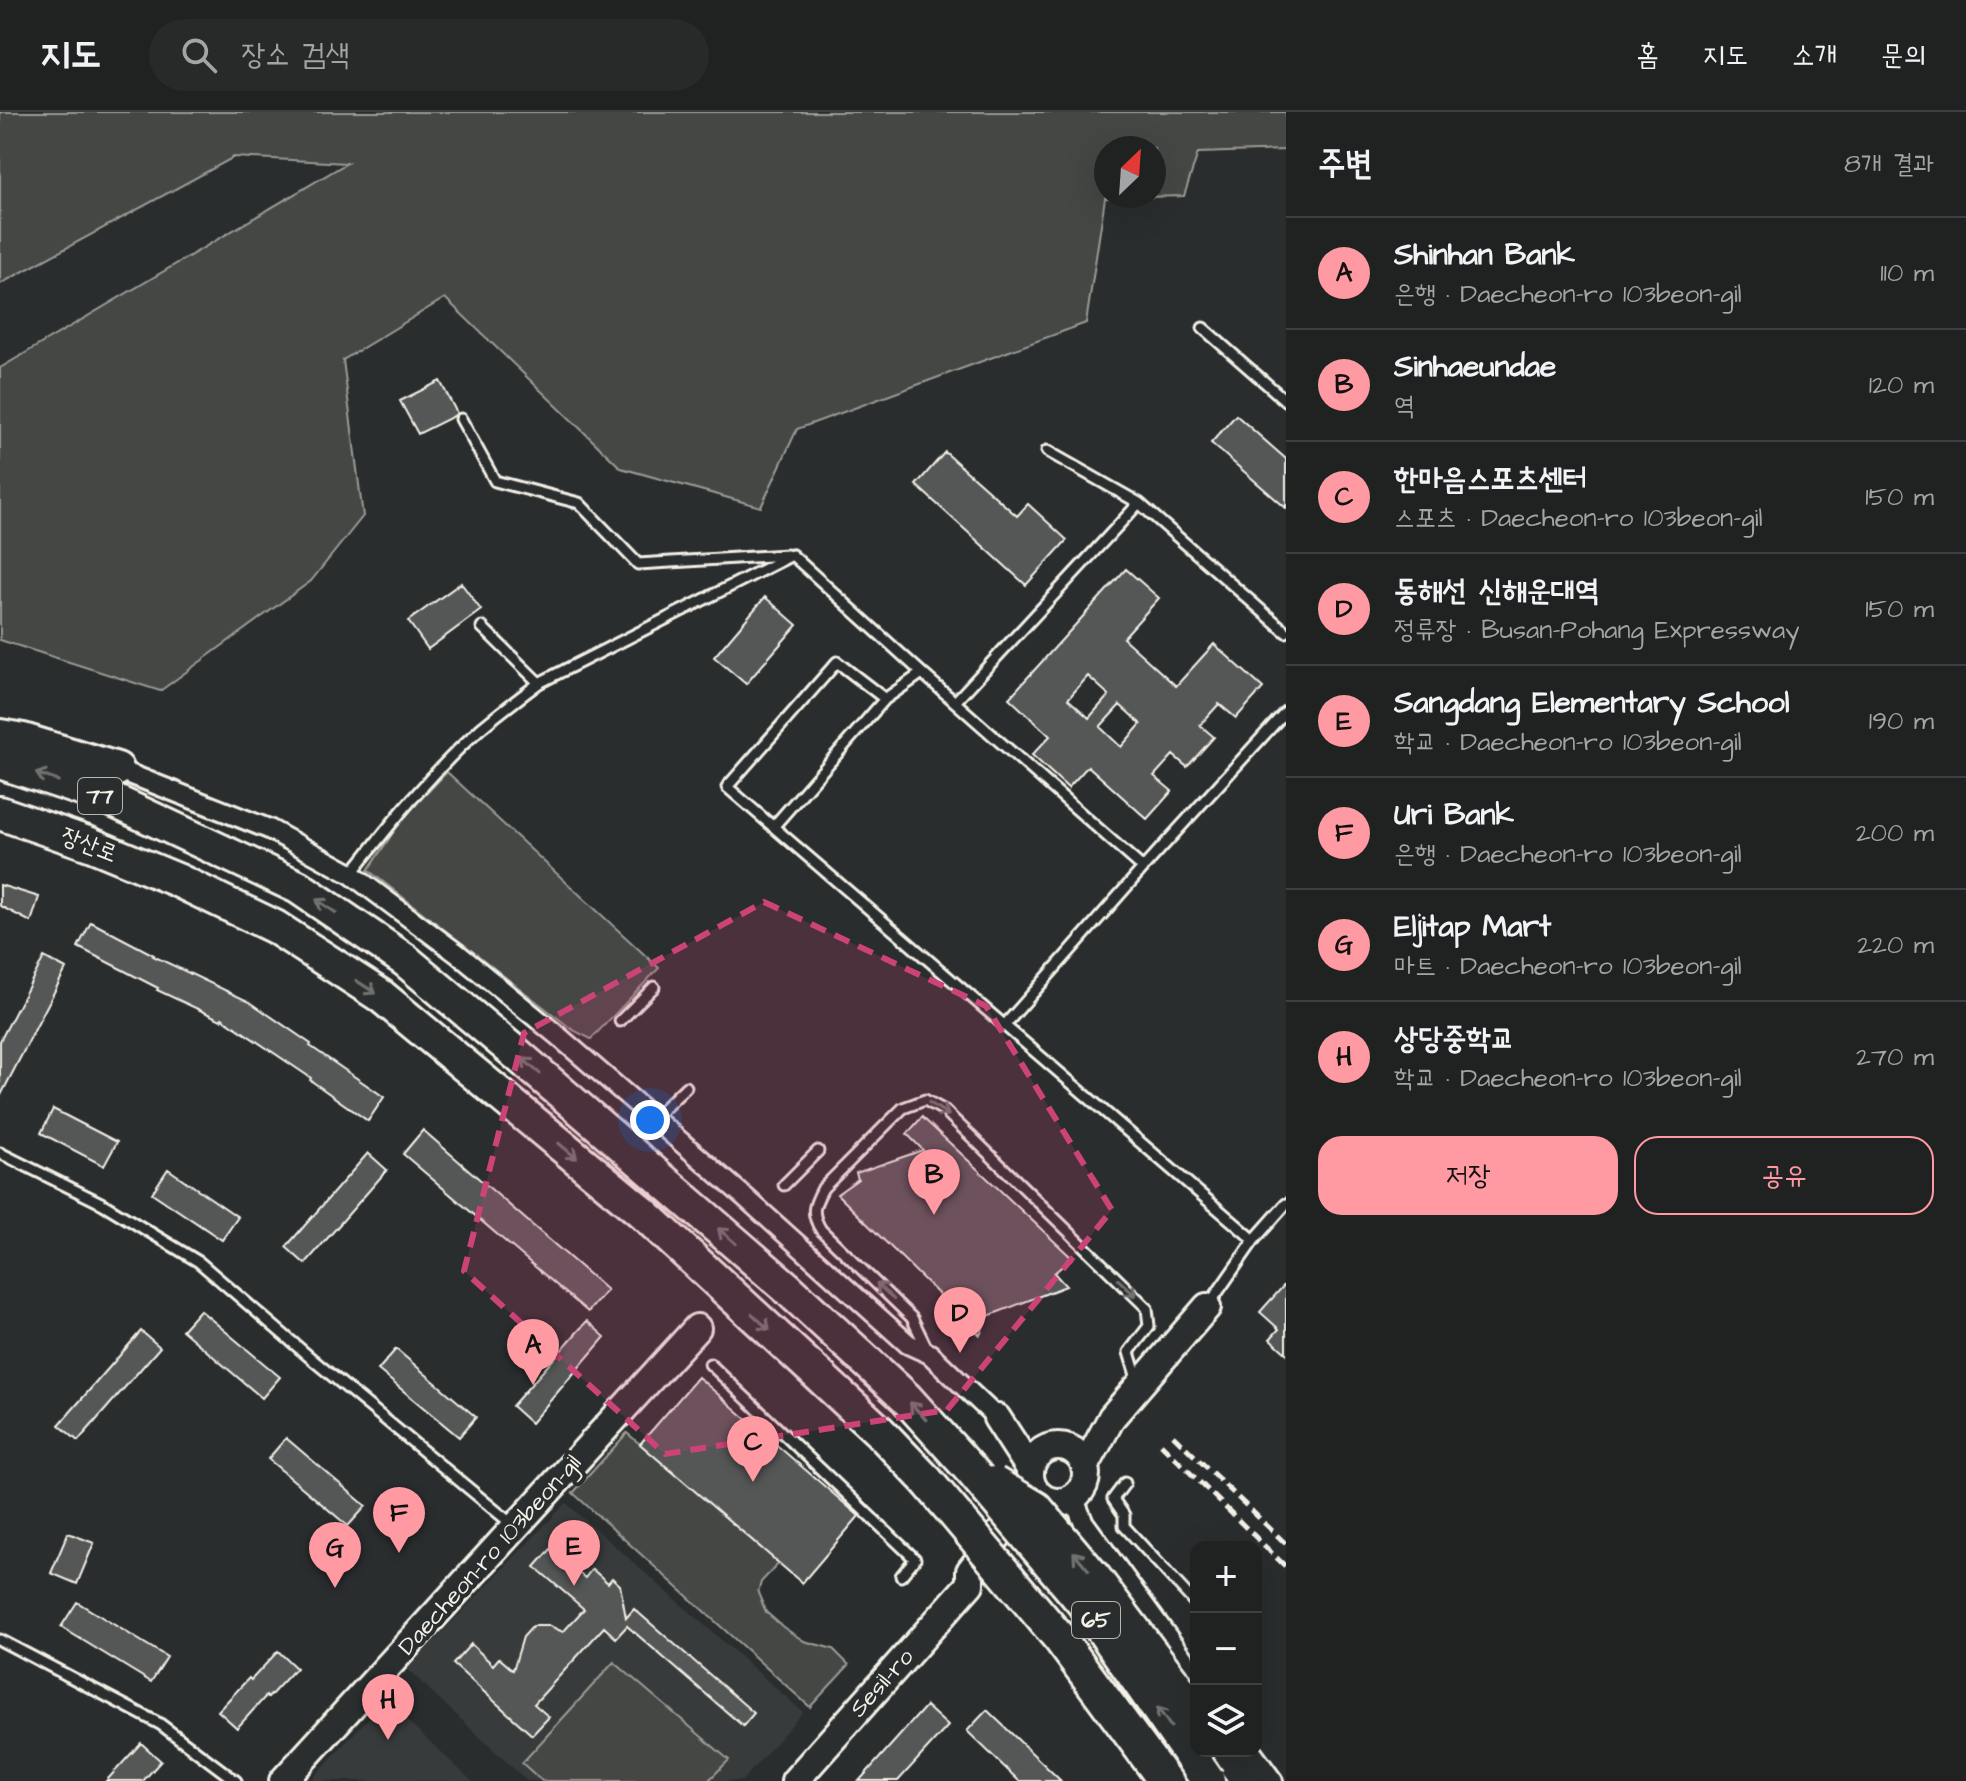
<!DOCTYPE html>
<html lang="ko">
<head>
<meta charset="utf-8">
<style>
	body { margin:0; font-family:"Architects Daughter","Poor Story",sans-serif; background:#282a2a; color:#f1f3f6 }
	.controls { position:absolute; right:24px; bottom:24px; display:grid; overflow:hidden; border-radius:16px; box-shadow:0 8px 32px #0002 }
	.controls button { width:72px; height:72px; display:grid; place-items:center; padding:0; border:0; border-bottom:2px solid #3d3f40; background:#202222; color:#f1f3f6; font:40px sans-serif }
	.compass { position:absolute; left:1094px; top:24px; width:72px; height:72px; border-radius:50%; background:#202222; box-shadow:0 8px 32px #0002; rotate:25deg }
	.you { position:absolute; left:650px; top:1008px; width:28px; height:28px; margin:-20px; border:6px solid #fff; border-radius:50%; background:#1a73e8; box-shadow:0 0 0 12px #1a73e833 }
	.badge { display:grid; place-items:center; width:52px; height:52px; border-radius:50%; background:#ff9aa2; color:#111; font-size:26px; font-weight:700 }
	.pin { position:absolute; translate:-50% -66px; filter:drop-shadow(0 2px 4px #0008) }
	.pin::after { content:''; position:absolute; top:42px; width:28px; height:24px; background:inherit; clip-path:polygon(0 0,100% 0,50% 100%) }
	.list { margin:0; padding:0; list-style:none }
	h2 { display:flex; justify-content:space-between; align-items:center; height:104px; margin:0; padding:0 32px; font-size:34px }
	h2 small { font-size:26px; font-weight:400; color:#a2a4a5 }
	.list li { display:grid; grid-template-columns:52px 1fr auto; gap:24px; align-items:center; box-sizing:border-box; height:112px; padding:0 32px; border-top:2px solid #3d3f40 }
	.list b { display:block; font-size:30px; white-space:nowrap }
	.list p { margin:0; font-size:26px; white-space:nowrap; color:#a2a4a5 }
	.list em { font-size:26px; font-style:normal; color:#a2a4a5 }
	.actions { display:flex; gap:16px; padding:24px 32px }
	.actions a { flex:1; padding:18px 0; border:2px solid #ff9aa2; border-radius:24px; text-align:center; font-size:28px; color:#ff9aa2 }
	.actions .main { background:#ff9aa2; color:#111 }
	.icon { flex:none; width:44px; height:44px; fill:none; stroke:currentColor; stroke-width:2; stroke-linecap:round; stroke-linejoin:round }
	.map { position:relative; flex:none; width:1286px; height:1669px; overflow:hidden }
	header { display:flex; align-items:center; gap:48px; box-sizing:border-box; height:112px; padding:0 40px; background:#202222; border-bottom:2px solid #3d3f40 }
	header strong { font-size:38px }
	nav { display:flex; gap:44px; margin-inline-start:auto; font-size:28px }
	.search { width:560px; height:72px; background:#282a2a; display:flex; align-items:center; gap:20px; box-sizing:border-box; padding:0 28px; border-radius:44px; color:#a2a4a5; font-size:30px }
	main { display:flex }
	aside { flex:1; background:#202222 }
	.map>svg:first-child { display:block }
	.built { fill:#373a3a }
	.green { fill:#444645; stroke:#9c9c96; stroke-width:2; fill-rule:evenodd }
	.building { fill:#555756; stroke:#f4f1e8; stroke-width:2; fill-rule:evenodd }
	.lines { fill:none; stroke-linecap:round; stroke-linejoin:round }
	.lane-casing { stroke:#f4f1e8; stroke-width:15 }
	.street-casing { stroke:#f4f1e8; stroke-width:24 }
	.secondary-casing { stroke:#f4f1e8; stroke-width:32 }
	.highway-casing { stroke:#f4f1e8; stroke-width:38 }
	.lane { stroke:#2a2d2e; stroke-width:9 }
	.street { stroke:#2a2d2e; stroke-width:18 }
	.secondary { stroke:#2a2d2e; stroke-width:26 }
	.highway { stroke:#2a2d2e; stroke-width:32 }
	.rail { stroke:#f4f1e8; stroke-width:5; stroke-dasharray:12 6; stroke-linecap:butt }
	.highway-bridge-casing { stroke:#f4f1e8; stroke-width:38; stroke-linecap:butt }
	.highway-bridge { stroke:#2a2d2e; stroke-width:32 }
	.oneway { stroke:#71726f }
	.marked { fill:#cc4377; fill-opacity:0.2; stroke:#cc4377; stroke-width:6; stroke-dasharray:16 10; stroke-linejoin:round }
	.labels { text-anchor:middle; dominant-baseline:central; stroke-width:8; stroke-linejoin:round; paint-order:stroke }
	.shield { fill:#2a2d2e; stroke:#b7b6b0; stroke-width:2 }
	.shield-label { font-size:22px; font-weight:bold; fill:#f4f1e8 }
	.street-label { font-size:24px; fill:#f4f1e8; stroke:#2a2d2e }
</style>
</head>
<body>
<header>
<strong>지도</strong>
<div class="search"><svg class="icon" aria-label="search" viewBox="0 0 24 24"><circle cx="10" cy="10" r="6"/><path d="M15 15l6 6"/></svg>장소 검색</div>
<nav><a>홈</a><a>지도</a><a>소개</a><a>문의</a></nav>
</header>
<main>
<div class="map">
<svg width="1286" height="1669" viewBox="0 0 1286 1669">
	<rect width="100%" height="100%" fill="#2a2d2e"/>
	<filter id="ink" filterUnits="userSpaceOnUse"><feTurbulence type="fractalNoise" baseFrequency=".0125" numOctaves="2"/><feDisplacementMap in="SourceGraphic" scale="16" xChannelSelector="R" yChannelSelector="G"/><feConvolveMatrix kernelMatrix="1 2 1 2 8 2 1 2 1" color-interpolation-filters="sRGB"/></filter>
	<g filter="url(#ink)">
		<path class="built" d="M566,1391L803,1600L742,1669H527L407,1557Z
			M385,1588L472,1669H310Z"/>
		<path class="green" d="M0,0H1286V38L1198,41L1184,84L1105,86L1086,211L797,317L761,395L621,356L445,186L343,248L363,404L311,469L160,579L0,528V256L347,51L234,45L0,172ZM1154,36V84H1106V36Z
			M447,660L659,856L591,927L573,918L368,758L403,706Z
			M627,1321L779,1451L761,1470L758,1481L766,1500L783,1515L804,1529L833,1537L849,1553L810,1595L573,1381Z
			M614,1550L729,1648L708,1669H542L522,1651Z"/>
		<path class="building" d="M440,269L457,301L454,304L418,322L400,289Z
			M1236,303L1286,347V396L1211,331Z
			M945,340L1017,404L1028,392L1067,428L1026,473L916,373Z
			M1126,457L1159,486L1123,526L1176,574L1214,532L1263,576L1236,606L1219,592L1200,613L1214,625L1187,655L1173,643L1154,664L1172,679L1147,707L1088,654L1068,676L1032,643L1050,624L1009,586ZM1088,564L1109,583L1089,606L1068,587ZM1120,593L1141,612L1121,635L1100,615Z
			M461,471L481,498L428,537L408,509Z
			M765,485L797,513L746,572L714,545Z
			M0,773L39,785L31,810L0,794Z
			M91,810L154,843L153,844L250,890L311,932L310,934L384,985L368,1009L310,968L311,966L222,906L221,908L157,878L158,876L78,835Z
			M44,845L66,857L0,985V929Z
			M53,997L117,1030L104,1054L41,1021Z
			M922,1005L1072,1146L1054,1161L1066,1174L988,1204L980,1223L837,1082L858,1067L856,1061L923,1038L907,1022Z
			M423,1018L607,1178L588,1200L403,1042Z
			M368,1041L387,1058L305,1152L286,1135Z
			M168,1057L238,1105L222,1128L152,1081Z
			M1286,1171V1241L1270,1227L1279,1217L1260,1200Z
			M200,1198L280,1265L262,1286L182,1218Z
			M587,1209L605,1225L531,1311L512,1294Z
			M141,1219L160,1235L78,1329L59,1313Z
			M396,1237L476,1305L459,1325L378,1258Z
			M698,1265L859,1404L802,1471L640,1332Z
			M286,1326L366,1394L348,1414L268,1347Z
			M68,1421L94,1431L77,1472L51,1461Z
			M551,1437L585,1466L592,1457L608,1471L612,1466L620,1473L626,1506L634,1497L754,1601L743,1614L627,1514L616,1526L604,1515L534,1592L549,1605L532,1623L453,1552L471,1532L493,1553L499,1546L513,1558L523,1525L533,1514H550L563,1520L584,1497L535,1455Z
			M77,1490L167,1545L151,1570L61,1515Z
			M278,1539L296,1556L268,1586L266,1584L237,1616L218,1599L249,1566L251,1568Z
			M926,1594L948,1614L898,1669H859Z
			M987,1598L1061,1669H1019L967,1619Z
			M141,1631L161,1649L143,1669H106Z"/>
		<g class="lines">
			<defs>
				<path id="lane" d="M1203,216L1286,289
					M461,307L495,369L579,391L638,452L787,443
					M1047,339L1139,391
					M482,515L539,571L792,443L922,561L885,587L837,550L727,675L1254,1128
					M922,561L1143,756
					M955,590L1139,391L1286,520
					M773,715L885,587
					M351,762C391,711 432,660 480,617C499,601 519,586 539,571
					M620,909L654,875
					M1004,914L1143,756L1286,599
					M654,1006L686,975
					M0,1041L103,1092L199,1150L313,1248L513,1413
					M784,1073L818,1039
					M1208,1194L1254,1128L1286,1092
					M928,1239L912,1206L821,1118C810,1100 814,1093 823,1076L903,996L925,988L945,999L1147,1196L1149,1214L1129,1240L1138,1270
					M710,1252L915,1447L901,1464
					M1125,1371L1113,1387L1124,1403V1414L1196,1492
					M0,1528L160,1612L236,1669"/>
				<path id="street" d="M117,657L269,717L351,762L458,842L557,923L746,1086L908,1232L930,1242L997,1306
					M1073,1385L1083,1409L1196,1564
					M1251,1639L1273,1669"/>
				<path id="secondary" d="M997,1306L1030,1357
					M1030 1362a28 28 0 1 1 56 0a28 28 0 1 1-56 0Z
					M1085,1355L1112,1305L1207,1195
					M283,1669L697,1216
					M795,1669L970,1472V1459L1022,1393"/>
				<path id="highway" d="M0,624L23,628L117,657
					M0,650L108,686L298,775L405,848L512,938L786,1175L906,1286L970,1357
					M0,701L90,732L177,768L275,815L381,884L642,1100L879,1319L927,1369
					M1225,1639L1248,1669"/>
			</defs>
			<use href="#lane" class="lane-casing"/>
			<use href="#street" class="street-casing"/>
			<use href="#secondary" class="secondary-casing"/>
			<use href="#highway" class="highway-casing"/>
			<use href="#lane" class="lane"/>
			<use href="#street" class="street"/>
			<use href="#secondary" class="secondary"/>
			<use href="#highway" class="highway"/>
			<path class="rail" d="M1173,1323L1286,1432
				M1161,1332L1286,1455"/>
			<defs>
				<path id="highway-bridge" d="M970,1357L1085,1493L1208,1669
					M927,1369L1060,1527L1165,1669
					M994,1371L1036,1396L1094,1465L1196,1600"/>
			</defs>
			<use href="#highway-bridge" class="highway-bridge-casing"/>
			<use href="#highway-bridge" class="highway-bridge"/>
		</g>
		<defs><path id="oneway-shaft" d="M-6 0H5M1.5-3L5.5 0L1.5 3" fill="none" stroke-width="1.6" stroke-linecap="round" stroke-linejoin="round" transform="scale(2)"/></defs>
		<g class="oneway">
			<use href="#oneway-shaft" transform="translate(47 665) rotate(-161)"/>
			<use href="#oneway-shaft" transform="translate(326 794) rotate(-146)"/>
			<use href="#oneway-shaft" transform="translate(366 875) rotate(33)"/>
			<use href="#oneway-shaft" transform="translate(531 954) rotate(-139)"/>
			<use href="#oneway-shaft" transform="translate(939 997) rotate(33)"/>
			<use href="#oneway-shaft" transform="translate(568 1039) rotate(40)"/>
			<use href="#oneway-shaft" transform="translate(727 1124) rotate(-139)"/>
			<use href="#oneway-shaft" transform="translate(1127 1176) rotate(44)"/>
			<use href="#oneway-shaft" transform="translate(885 1179) rotate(-136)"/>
			<use href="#oneway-shaft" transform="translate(761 1210) rotate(43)"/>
			<use href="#oneway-shaft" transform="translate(918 1299) rotate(-132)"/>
			<use href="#oneway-shaft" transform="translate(1081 1449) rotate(-130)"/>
			<use href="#oneway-shaft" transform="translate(1164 1605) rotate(-125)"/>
		</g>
	</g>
	<path class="marked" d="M764,790L986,894L1112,1098L947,1298L665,1342L464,1159L524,921Z"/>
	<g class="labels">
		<g class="shield">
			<rect x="78" y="666" width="44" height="36" rx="6"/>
			<rect x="1072" y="1490" width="48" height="36" rx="6"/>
		</g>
		<g class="shield-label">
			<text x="100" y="684">77</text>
			<text x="1096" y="1508">65</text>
		</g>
		<g class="street-label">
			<text transform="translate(89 733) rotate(21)">장산로</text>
			<text transform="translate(490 1443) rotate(-48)">Daecheon-ro 103beon-gil</text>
			<text transform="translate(882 1571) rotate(-48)">Sesil-ro</text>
		</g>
	</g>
</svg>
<div class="controls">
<button>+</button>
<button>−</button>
<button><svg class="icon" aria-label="layers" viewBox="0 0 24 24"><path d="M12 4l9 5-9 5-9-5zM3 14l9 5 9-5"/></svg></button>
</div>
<svg class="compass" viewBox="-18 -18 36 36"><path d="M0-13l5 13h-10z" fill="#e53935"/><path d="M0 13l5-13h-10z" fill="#a2a4a5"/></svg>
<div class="you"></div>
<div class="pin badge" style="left:533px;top:1273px">A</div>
<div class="pin badge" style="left:934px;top:1103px">B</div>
<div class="pin badge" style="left:753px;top:1370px">C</div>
<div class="pin badge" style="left:960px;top:1241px">D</div>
<div class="pin badge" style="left:574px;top:1474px">E</div>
<div class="pin badge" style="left:399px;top:1441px">F</div>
<div class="pin badge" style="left:335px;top:1476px">G</div>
<div class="pin badge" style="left:388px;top:1628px">H</div>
</div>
<aside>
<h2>주변<small>8개 결과</small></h2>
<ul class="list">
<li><span class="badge">A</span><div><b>Shinhan Bank</b><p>은행 · Daecheon-ro 103beon-gil</p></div><em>110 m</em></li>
<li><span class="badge">B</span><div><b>Sinhaeundae</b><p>역</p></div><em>120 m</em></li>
<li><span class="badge">C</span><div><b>한마음스포츠센터</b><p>스포츠 · Daecheon-ro 103beon-gil</p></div><em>150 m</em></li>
<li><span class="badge">D</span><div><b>동해선 신해운대역</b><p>정류장 · Busan-Pohang Expressway</p></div><em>150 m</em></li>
<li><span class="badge">E</span><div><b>Sangdang Elementary School</b><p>학교 · Daecheon-ro 103beon-gil</p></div><em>190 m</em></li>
<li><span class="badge">F</span><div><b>Uri Bank</b><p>은행 · Daecheon-ro 103beon-gil</p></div><em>200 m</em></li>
<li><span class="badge">G</span><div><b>Eljitap Mart</b><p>마트 · Daecheon-ro 103beon-gil</p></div><em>220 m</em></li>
<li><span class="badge">H</span><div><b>상당중학교</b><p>학교 · Daecheon-ro 103beon-gil</p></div><em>270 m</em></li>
</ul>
<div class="actions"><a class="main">저장</a><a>공유</a></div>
</aside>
</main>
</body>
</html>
